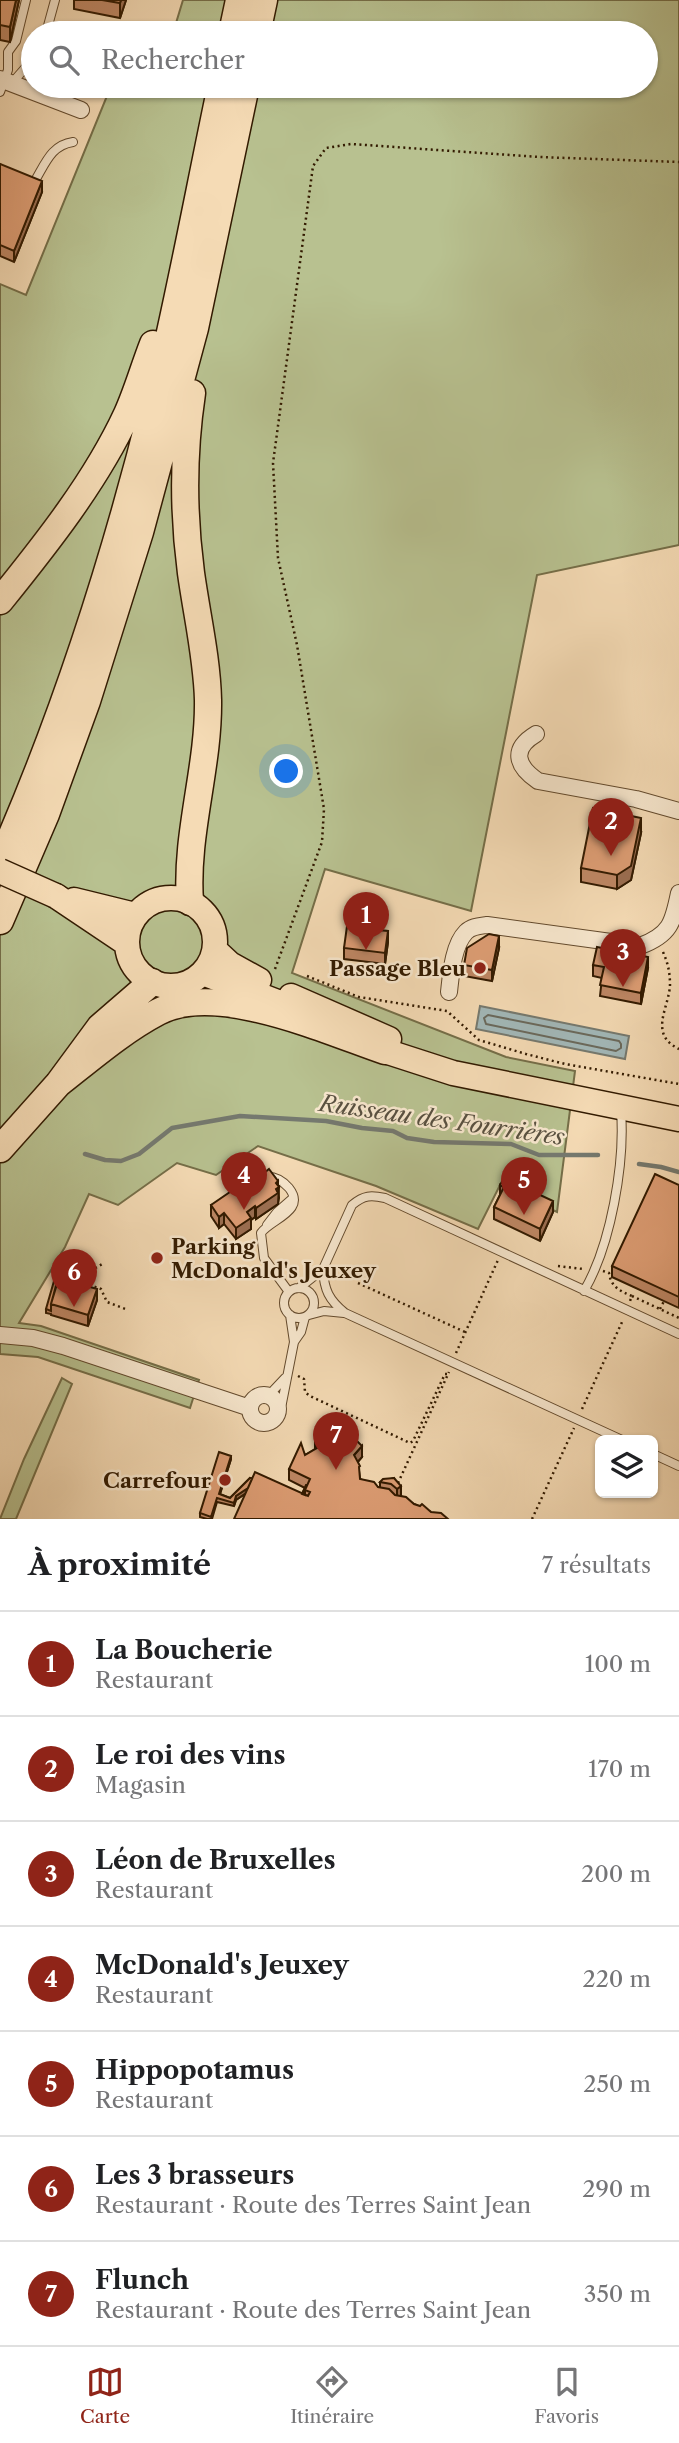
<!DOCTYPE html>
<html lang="fr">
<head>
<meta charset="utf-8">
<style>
	body { margin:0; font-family:"Libre Caslon Text",serif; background:#f6f6f6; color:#202124 }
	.controls { position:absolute; right:21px; bottom:21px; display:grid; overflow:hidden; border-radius:10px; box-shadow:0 2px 5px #0004 }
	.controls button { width:63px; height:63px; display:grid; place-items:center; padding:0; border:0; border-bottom:2px solid #e0e0e0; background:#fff; color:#202124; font:35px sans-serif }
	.you { position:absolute; left:287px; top:772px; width:24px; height:24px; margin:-18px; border:5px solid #fff; border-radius:50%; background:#1a73e8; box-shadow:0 0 0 10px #1a73e833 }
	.badge { display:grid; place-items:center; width:46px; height:46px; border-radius:50%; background:#8f2418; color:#fff; font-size:23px; font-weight:700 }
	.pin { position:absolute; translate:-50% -58px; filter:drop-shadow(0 2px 4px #0008) }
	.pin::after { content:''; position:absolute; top:37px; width:24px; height:21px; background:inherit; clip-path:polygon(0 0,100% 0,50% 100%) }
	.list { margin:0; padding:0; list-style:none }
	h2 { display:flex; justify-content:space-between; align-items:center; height:91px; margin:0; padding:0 28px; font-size:30px }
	h2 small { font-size:23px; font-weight:400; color:#757577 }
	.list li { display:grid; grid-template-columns:46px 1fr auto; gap:21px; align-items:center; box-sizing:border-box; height:105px; padding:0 28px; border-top:2px solid #e0e0e0 }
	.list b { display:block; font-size:26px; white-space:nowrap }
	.list p { margin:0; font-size:23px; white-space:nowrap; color:#757577 }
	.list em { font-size:23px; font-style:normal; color:#757577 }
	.icon { flex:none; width:38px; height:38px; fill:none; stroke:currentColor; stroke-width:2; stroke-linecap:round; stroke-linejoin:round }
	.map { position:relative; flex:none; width:679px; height:1519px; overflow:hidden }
	.search { position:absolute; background:#fff; box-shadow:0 2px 5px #0004; left:21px; right:21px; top:21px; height:77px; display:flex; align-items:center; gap:18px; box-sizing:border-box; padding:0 24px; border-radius:38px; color:#757577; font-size:26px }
	.sheet { height:826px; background:#fff }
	nav { display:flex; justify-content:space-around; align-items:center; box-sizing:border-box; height:98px; border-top:2px solid #e0e0e0; background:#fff; font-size:19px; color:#757577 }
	nav a { display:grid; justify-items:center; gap:4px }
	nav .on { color:#8f2418 }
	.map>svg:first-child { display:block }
	.green { fill:#b8c190; stroke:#756e48; stroke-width:2 }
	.water { fill:#a2b8b9; stroke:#75796f; stroke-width:2 }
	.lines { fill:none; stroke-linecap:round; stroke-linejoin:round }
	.shore { stroke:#6a695c; stroke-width:2 }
	.stream { stroke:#75796f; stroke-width:4.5 }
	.service-casing { stroke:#634a2d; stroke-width:10 }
	.minor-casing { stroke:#634a2d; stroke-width:18 }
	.primary-casing { stroke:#321a00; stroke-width:27 }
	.trunk-casing { stroke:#321a00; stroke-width:29 }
	.path { stroke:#321a00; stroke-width:2.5; stroke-dasharray:2 3.5; stroke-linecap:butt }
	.service { stroke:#f8e8cf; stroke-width:8 }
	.minor { stroke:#f8e8cf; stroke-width:16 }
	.primary { stroke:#f5dbb5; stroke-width:24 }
	.trunk { stroke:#f5dbb5; stroke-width:26 }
	.primary-bridge-casing { stroke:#321a00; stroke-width:27; stroke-linecap:butt }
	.primary-bridge { stroke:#f5dbb5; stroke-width:24 }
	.wall { fill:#be8764; stroke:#321a00; stroke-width:2 }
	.shaded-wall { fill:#9b6e51; stroke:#321a00; stroke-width:2 }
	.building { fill:#dd9d74; stroke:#321a00; stroke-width:2 }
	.poi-dot { fill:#8f2418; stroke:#f8e8cf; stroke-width:2.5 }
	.labels { text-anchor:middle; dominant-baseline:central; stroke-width:5; stroke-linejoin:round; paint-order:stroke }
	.poi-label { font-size:21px; font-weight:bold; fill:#321a00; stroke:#f8e8cf; text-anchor:end }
	.water-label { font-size:23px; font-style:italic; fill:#595141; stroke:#f8e8cf }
</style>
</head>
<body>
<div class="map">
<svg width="679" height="1519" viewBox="0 0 679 1519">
	<rect width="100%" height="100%" fill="#f5dbb5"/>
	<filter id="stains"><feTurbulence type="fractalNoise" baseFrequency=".00286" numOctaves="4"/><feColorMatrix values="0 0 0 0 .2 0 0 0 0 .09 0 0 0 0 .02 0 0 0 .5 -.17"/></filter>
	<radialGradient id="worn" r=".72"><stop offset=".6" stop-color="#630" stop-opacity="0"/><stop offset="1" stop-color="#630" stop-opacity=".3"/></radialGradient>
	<path class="green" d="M183,0H679V545L537,575L471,911L325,869L292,973L506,1057L575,1071L557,1212L500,1185L478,1229L376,1186L258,1146L216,1175L177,1163L118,1205L89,1194L65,1247L19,1323L41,1326L199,1380L190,1408L38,1357L0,1354V284L26,295L111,86H646V33H173Z
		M62,1378L72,1384L16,1519H0L24,1459Z"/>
	<path class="water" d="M480,1006L629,1036L625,1059L476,1029Z"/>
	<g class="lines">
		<path class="shore" d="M488,1015L619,1041L621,1044V1048L616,1051L486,1024L484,1018Z"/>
		<path class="stream" d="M85,1154L105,1160L121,1161L139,1154L172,1128L240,1116L326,1121L362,1128L393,1131L407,1138L434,1142L511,1144L539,1155H598
			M639,1164L661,1167L679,1172"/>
		<defs>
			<path id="service" d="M46,33L55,0
				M12,83L33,59
				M0,92L8,70V52L16,41L26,0
				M36,179C46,162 52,145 73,142
				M265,1177C275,1176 282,1180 289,1188C307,1211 271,1219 261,1233L264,1258L289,1292
				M267,1225L277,1212L293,1198
				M323,1269C324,1290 329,1300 345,1313L622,1440
				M284 1303a15 15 0 1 1 30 0a15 15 0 1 1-30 0Z
				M299,1288L323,1269L352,1205C364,1195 371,1195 385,1198L679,1334
				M584,1291C611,1245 625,1163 621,1111
				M290,1315L294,1342
				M309,1315L324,1311L344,1313
				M268,1396L285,1378
				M278,1407L282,1403L294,1342L301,1332L305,1317
				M653,1454L679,1466"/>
			<path id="minor" d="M0,79L81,110
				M536,734C511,749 516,766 538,781L636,799L679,811
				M449,992C451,974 453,945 466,932C472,926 480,926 487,925L640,946C670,935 673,923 679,893
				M0,1335L33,1338L63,1346L250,1408
				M250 1409a14 14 0 1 1 28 0a14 14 0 1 1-28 0Z"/>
			<path id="primary" d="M56,896L126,943
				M127 942a44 44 0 1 1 88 0a44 44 0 1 1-88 0Z
				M74,900L135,915
				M215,950L230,964L259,980
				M203,973L303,1012
				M291,996L389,1039
				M368,1043L385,1051L453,1073L679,1119"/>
			<path id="trunk" d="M232,33L239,0
				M257,33L264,0
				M0,601C46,544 96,481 127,414C137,392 144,367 153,344
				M0,862C66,713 116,555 155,398C180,295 199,190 221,86
				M190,902C185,834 209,768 208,700C207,658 197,616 191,573C183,513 183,453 192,393
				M0,921L46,814L87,701L140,532L195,328L246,86
				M58,1084C90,1059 122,1031 158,1012C217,981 326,1031 385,1051
				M0,1149L58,1084L100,1027L152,982"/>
		</defs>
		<use href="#service" class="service-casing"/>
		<use href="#minor" class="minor-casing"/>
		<use href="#primary" class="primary-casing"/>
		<use href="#trunk" class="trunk-casing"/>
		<path class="path" d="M663,952C668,963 670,973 670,985C669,1008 648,1034 679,1049
			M275,969L322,842L324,809L297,645L278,558L273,463L313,166L326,148L351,144L539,157L679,162
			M307,976L359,997L447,1011L479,1040L526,1054L565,1064L679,1084
			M558,1266L583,1269
			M603,1271L609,1273C611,1287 620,1291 632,1296L630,1301
			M76,1279L104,1263
			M79,1281L101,1289L107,1302L128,1310
			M358,1283L465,1332
			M632,1296L679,1318
			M660,1309L664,1301
			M456,1353L498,1260
			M298,1376L304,1379L305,1392L310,1396L410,1443L413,1441L445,1374H447
			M582,1409L623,1320
			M398,1483L449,1372
			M532,1519L574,1428"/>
		<use href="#service" class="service"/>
		<use href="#minor" class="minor"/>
		<use href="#primary" class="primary"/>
		<use href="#trunk" class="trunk"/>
		<defs>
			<path id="primary-bridge" d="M0,871L56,896"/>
		</defs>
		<use href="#primary-bridge" class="primary-bridge-casing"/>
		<use href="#primary-bridge" class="primary-bridge"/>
	</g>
	<path class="wall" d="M0,0H19L10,42L0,40Z
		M74,0H126L120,18L74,9Z
		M0,164L42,192L14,262L0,256Z
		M641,833L631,880L617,889L581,882V868Z
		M381,924L380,930L388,942L385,964L344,959V948L355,927Z
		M499,948L492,981L464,976V965Z
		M593,965L648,968L641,1004L600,996L602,978L593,976Z
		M500,1185L553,1212L540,1241L494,1219V1207L500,1195Z
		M679,1185V1308L612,1277V1266Z
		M278,1186L279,1198L278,1204L256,1219L255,1217L251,1220V1229L236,1239L224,1224L219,1228L211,1216V1205Z
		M81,1284L97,1300L88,1326L51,1315V1314L46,1313V1309Z
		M315,1436L362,1457L358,1462L360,1479L380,1488V1482L394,1478L401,1496L414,1504L431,1512L245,1494L236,1500L234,1506L217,1502L212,1519H207L200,1517V1513L231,1459L220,1494L230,1498L250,1478L302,1494L305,1488L289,1480V1469L305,1455L315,1449Z"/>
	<path class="shaded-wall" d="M16,0H19L10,42V27Z
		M121,0H126L120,18V3Z
		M42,181V192L14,262V251Z
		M641,818V833L631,880L617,889V875Z
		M388,931V942L385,964V953Z
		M499,936V948L492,981V970Z
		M648,957V968L641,1004V993Z
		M254,1161V1165L246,1171V1167Z
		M278,1181V1188L279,1187L278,1204L256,1219V1208Z
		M553,1201V1212L540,1241V1229Z
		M255,1206V1217L251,1220V1229L236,1239V1228L247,1212Z
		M224,1213V1224L219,1228V1217Z
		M97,1289V1300L88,1326V1315Z
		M362,1446V1457L354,1466V1455Z
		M231,1456V1459L219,1497V1494Z
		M252,1485V1489L236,1500L234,1506L236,1496Z
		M401,1486V1501L397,1504V1489Z"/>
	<path class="building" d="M0,0H16L10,27L0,25Z
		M102,0H121L120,3Z
		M0,164L42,181L14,251L0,245Z
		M593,808L641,818L631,866L617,875L581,868Z
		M358,910L381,913L379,930L388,931L385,953L344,948L347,926L355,927Z
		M489,934L499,936L492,970L464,965L467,948Z
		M597,947L648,957L641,993L600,985L604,967L593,965Z
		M250,1155L254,1161L246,1167L241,1162Z
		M269,1169L278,1181L276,1183L279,1187L276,1189L278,1193L256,1208L255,1206L247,1212L251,1218L236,1228L224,1213L219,1217L211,1205L262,1170L264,1173Z
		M655,1174L679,1185V1297L612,1266Z
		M504,1178L553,1201L540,1229L494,1207L504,1187L500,1185Z
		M60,1274L81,1280L80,1284L97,1289L88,1315L51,1304Z
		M54,1281L57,1282L51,1304V1311L46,1309Z
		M331,1431L349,1433L362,1446L354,1455L360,1466L359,1467L360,1479L374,1482L378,1487L389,1489L395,1495L406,1497L414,1504L420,1506L422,1504L431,1512L441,1513L448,1519H234L255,1472L308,1496L310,1492L305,1490L310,1479L289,1469L301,1443L305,1455L317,1448L315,1436L331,1434Z
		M219,1452L231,1456L219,1494L230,1498L250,1478L252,1479L248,1488L236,1496L234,1503L217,1498L211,1517L200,1513Z
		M394,1478L401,1486L397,1489L391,1484L380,1482L383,1479Z
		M306,1485H307L305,1490V1495L302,1494Z"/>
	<g class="poi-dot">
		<circle cx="480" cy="968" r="7"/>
		<circle cx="157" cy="1258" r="7"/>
		<circle cx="225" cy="1480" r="7"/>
	</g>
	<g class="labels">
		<g class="poi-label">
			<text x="466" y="968">Passage Bleu</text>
			<text x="171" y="1246" text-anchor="start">Parking<tspan x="171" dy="24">McDonald's Jeuxey</tspan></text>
			<text x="211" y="1480">Carrefour</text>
		</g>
		<g class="water-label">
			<text transform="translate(442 1120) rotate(8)">Ruisseau des Fourrières</text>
		</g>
	</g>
	<rect width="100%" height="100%" filter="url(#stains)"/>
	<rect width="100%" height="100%" fill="url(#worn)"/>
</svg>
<div class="controls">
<button><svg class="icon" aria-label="layers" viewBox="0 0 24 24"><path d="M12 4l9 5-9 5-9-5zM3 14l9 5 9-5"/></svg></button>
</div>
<div class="you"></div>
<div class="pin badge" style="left:366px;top:950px">1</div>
<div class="pin badge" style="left:611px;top:856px">2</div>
<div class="pin badge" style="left:623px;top:987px">3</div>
<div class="pin badge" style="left:244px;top:1210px">4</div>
<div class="pin badge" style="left:524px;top:1215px">5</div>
<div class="pin badge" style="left:74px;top:1307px">6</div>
<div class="pin badge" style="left:336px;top:1470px">7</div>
<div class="search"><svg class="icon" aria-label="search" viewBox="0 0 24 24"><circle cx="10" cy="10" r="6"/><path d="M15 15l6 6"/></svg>Rechercher</div>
</div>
<section class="sheet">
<h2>À proximité<small>7 résultats</small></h2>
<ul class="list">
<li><span class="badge">1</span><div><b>La Boucherie</b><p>Restaurant</p></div><em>100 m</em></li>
<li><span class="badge">2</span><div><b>Le roi des vins</b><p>Magasin</p></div><em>170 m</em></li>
<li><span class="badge">3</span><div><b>Léon de Bruxelles</b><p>Restaurant</p></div><em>200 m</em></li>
<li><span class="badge">4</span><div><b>McDonald's Jeuxey</b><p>Restaurant</p></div><em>220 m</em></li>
<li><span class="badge">5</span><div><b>Hippopotamus</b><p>Restaurant</p></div><em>250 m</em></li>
<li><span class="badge">6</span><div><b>Les 3 brasseurs</b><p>Restaurant · Route des Terres Saint Jean</p></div><em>290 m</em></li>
<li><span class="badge">7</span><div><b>Flunch</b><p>Restaurant · Route des Terres Saint Jean</p></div><em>350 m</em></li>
</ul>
</section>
<nav>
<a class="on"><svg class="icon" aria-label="map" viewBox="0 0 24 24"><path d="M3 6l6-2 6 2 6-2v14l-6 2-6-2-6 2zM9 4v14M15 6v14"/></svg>Carte</a>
<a><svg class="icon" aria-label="directions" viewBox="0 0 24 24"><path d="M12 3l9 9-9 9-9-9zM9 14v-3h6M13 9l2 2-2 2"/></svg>Itinéraire</a>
<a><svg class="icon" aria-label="saved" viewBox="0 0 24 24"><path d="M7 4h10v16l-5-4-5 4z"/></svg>Favoris</a>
</nav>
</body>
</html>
